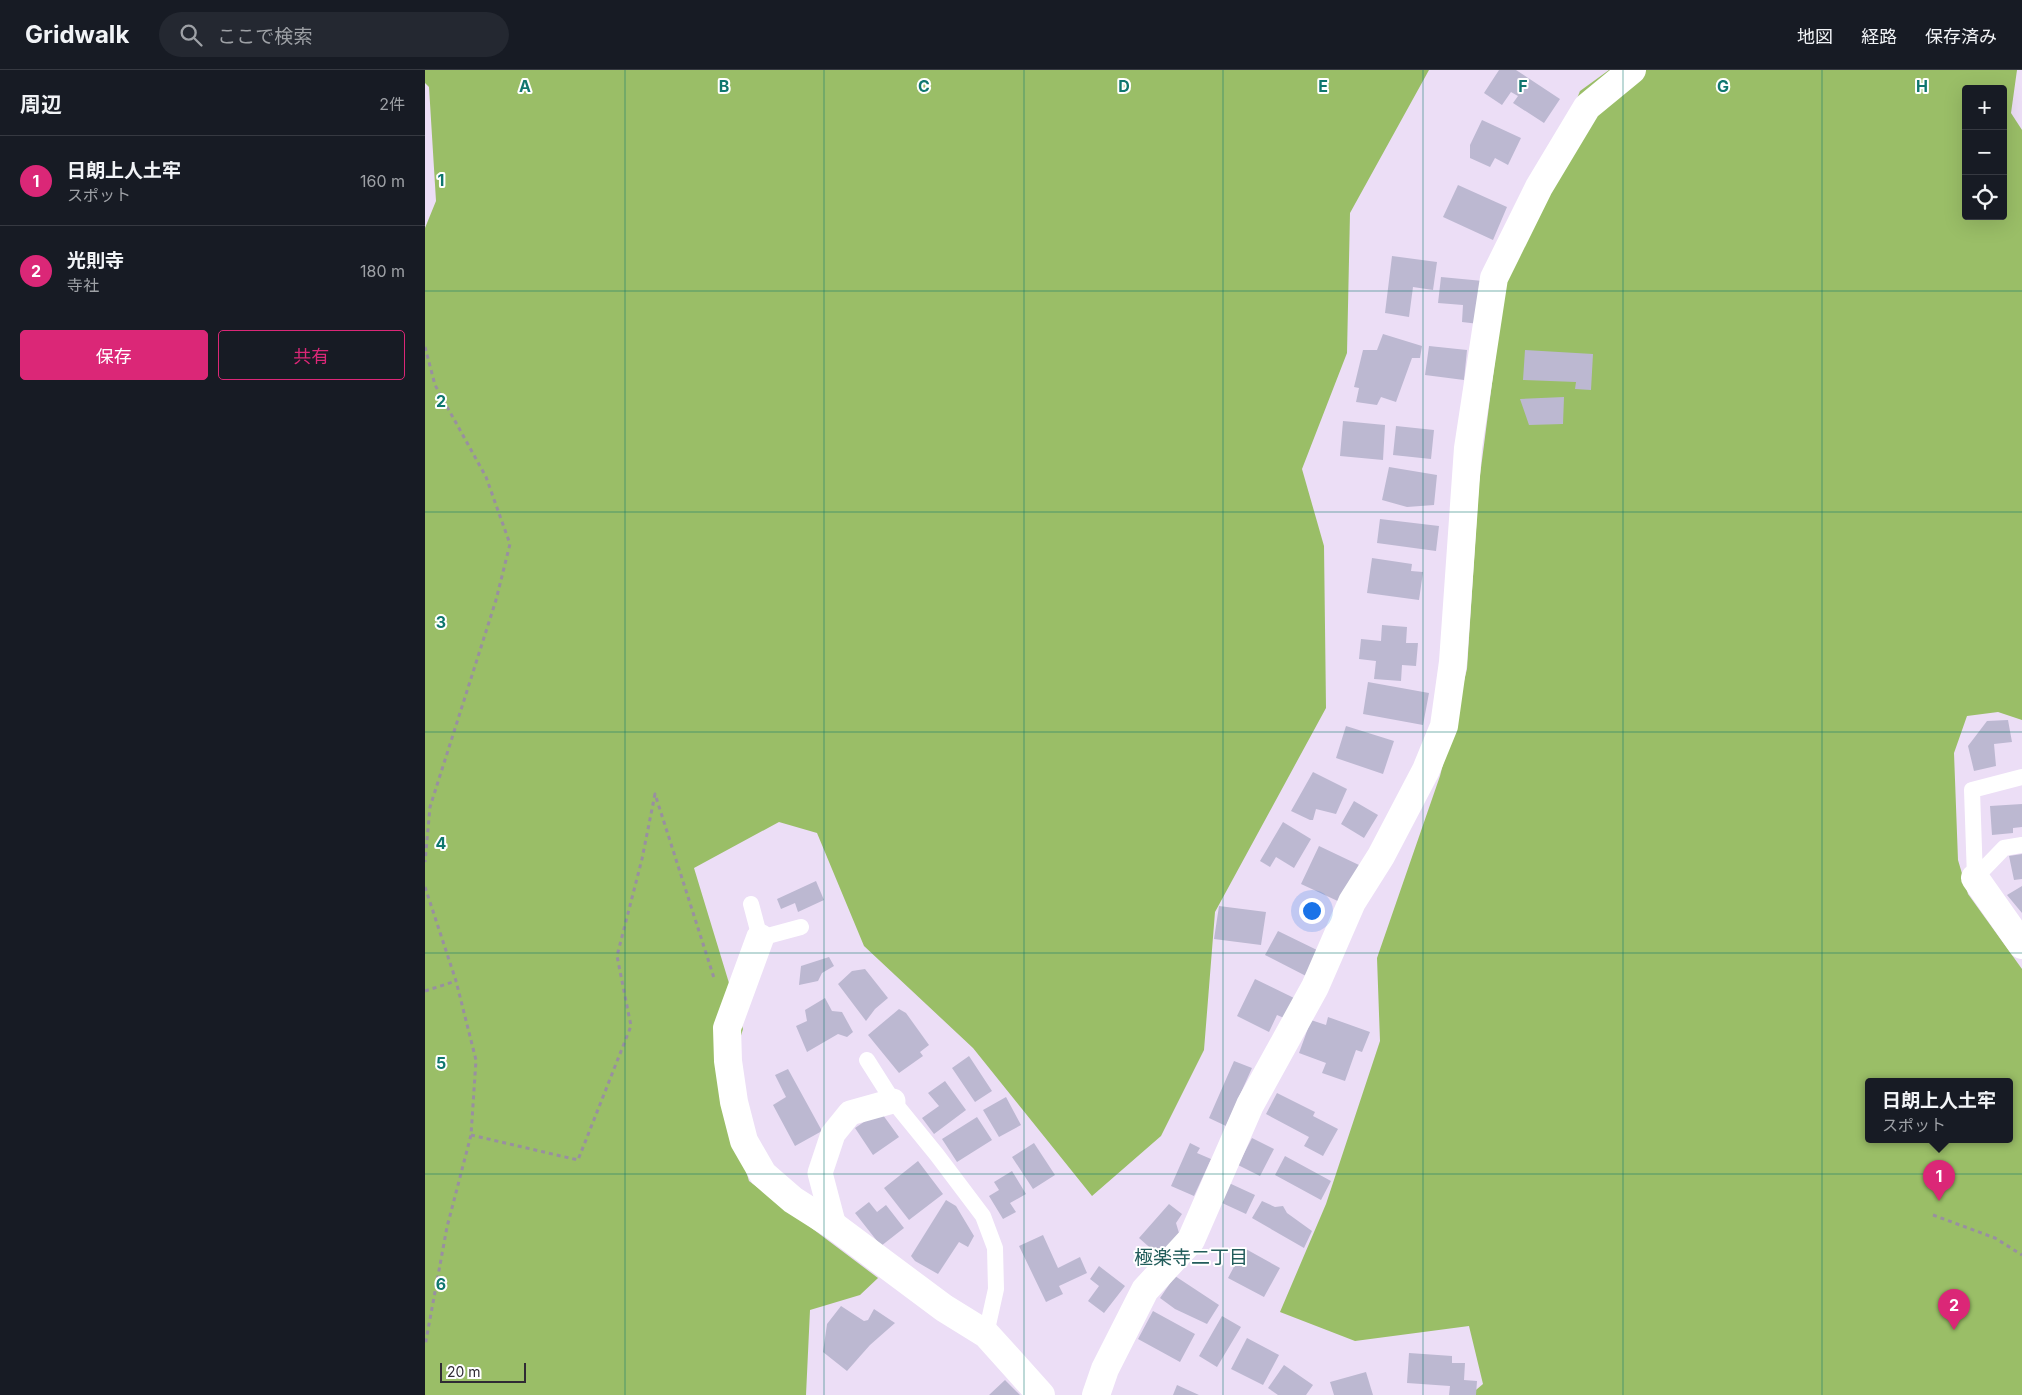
<!DOCTYPE html>
<html lang="ja">
<head>
<meta charset="utf-8">
<style>
	body { margin:0; font-family:Inter,"Noto Sans JP",sans-serif; background:#242831; color:#f1f3f6 }
	.controls { position:absolute; right:15px; top:15px; display:grid; overflow:hidden; border-radius:5px; box-shadow:0 5px 20px #0002 }
	.controls button { width:45px; height:45px; display:grid; place-items:center; padding:0; border:0; border-bottom:1px solid #363941; background:#171b24; color:#f1f3f6; font:25px sans-serif }
	.scale { position:absolute; left:15px; bottom:12px; width:86px; box-sizing:border-box; padding-left:5px; border:2px solid #302b34; border-top:0; font-size:14px; line-height:18px; white-space:nowrap; color:#302b34; -webkit-text-stroke:4px #fff; paint-order:stroke }
	.you { position:absolute; left:886px; top:840px; width:18px; height:18px; margin:-12px; border:4px solid #fff; border-radius:50%; background:#1a73e8; box-shadow:0 0 0 8px #1a73e833 }
	.badge { display:grid; place-items:center; width:32px; height:32px; border-radius:50%; background:#db2777; color:#fff; font-size:16px; font-weight:700 }
	.pin { position:absolute; translate:-50% -41px; filter:drop-shadow(0 1px 2px #0008) }
	.pin::after { content:''; position:absolute; top:26px; width:18px; height:15px; background:inherit; clip-path:polygon(0 0,100% 0,50% 100%) }
	.popup { position:absolute; left:1440px; top:1008px; width:148px; height:65px; box-sizing:border-box; display:grid; place-content:center; border-radius:5px; background:#171b24; filter:drop-shadow(0 1px 4px #0005); font-size:16px; white-space:nowrap; color:#9ea1a6 }
	.popup b { font-size:19px; color:#f1f3f6 }
	.popup::after { content:''; position:absolute; left:50%; top:100%; margin-left:-10px; border:10px solid transparent; border-top-color:#171b24 }
	.list { margin:0; padding:0; list-style:none }
	h2 { display:flex; justify-content:space-between; align-items:center; height:65px; margin:0; padding:0 20px; font-size:21px }
	h2 small { font-size:16px; font-weight:400; color:#9ea1a6 }
	.list li { display:grid; grid-template-columns:32px 1fr auto; gap:15px; align-items:center; box-sizing:border-box; height:90px; padding:0 20px; border-top:1px solid #363941 }
	.list b { display:block; font-size:19px; white-space:nowrap }
	.list p { margin:0; font-size:16px; white-space:nowrap; color:#9ea1a6 }
	.list em { font-size:16px; font-style:normal; color:#9ea1a6 }
	.actions { display:flex; gap:10px; padding:15px 20px }
	.actions a { flex:1; padding:11px 0; border:1px solid #db2777; border-radius:5px; text-align:center; font-size:18px; color:#db2777 }
	.actions .main { background:#db2777; color:#fff }
	.icon { flex:none; width:28px; height:28px; fill:none; stroke:currentColor; stroke-width:2; stroke-linecap:round; stroke-linejoin:round }
	.map { position:relative; flex:none; width:1597px; height:1325px; overflow:hidden }
	header { display:flex; align-items:center; gap:30px; box-sizing:border-box; height:70px; padding:0 25px; background:#171b24; border-bottom:1px solid #363941 }
	header strong { font-size:24px }
	nav { display:flex; gap:28px; margin-inline-start:auto; font-size:18px }
	.search { width:350px; height:45px; background:#242831; display:flex; align-items:center; gap:12px; box-sizing:border-box; padding:0 18px; border-radius:28px; color:#9ea1a6; font-size:19px }
	main { display:flex }
	aside { flex:1; background:#171b24 }
	.map>svg:first-child { display:block }
	.forest { fill:#9abe67; fill-rule:evenodd }
	.building { fill:#bcb8d1 }
	.lines { fill:none; stroke-linecap:round; stroke-linejoin:round }
	.path { stroke:#998fa1; stroke-width:3; stroke-dasharray:4 4; stroke-linecap:butt }
	.service { stroke:#fff; stroke-width:16 }
	.pedestrian { stroke:#fff; stroke-width:25 }
	.minor { stroke:#fff; stroke-width:28 }
	.grid { fill:none; stroke:#0f766e; stroke-width:1; stroke-opacity:0.55 }
	.labels { text-anchor:middle; dominant-baseline:central; stroke-width:4; stroke-linejoin:round; paint-order:stroke }
	.neighbourhood-label { font-size:19px; fill:#225d5b; stroke:#fff }
	.grid-label { font-size:16px; text-anchor:middle; font-weight:bold; fill:#0f766e; stroke:#fff; stroke-width:4; stroke-linejoin:round; paint-order:stroke }
</style>
</head>
<body>
<header>
<strong>Gridwalk</strong>
<div class="search"><svg class="icon" aria-label="search" viewBox="0 0 24 24"><circle cx="10" cy="10" r="6"/><path d="M15 15l6 6"/></svg>ここで検索</div>
<nav><a>地図</a><a>経路</a><a>保存済み</a></nav>
</header>
<main>
<aside>
<h2>周辺<small>2件</small></h2>
<ul class="list">
<li><span class="badge">1</span><div><b>日朗上人土牢</b><p>スポット</p></div><em>160 m</em></li>
<li><span class="badge">2</span><div><b>光則寺</b><p>寺社</p></div><em>180 m</em></li>
</ul>
<div class="actions"><a class="main">保存</a><a>共有</a></div>
</aside>
<div class="map">
<svg width="1597" height="1325" viewBox="0 0 1597 1325">
	<rect width="100%" height="100%" fill="#ecdef6"/>
	<path class="forest" d="M0,0H1004L925,143L922,283L877,399L899,476L901,638L790,842L779,980L736,1066L667,1126L548,978L439,876L392,763L354,752L269,798L318,959L298,1025L324,1111L453,1208L435,1225L385,1240L381,1325H0V158L11,131L4,17L0,13Z
		M1184,0H1592L1586,43L1597,60V650L1573,642L1542,646L1529,683L1533,790L1543,824L1597,899V1325H1045L1058,1314L1044,1256L930,1271L855,1242L901,1134L955,971L952,888L1015,706L1042,599L1054,413L1081,206L1155,21ZM1541,19H1578V146H1541ZM1444,1012H1584V1070H1444Z"/>
	<path class="building" d="M1074,0H1091L1135,29L1119,53L1088,33L1093,26L1086,22L1077,35L1059,23Z
		M1057,50L1096,68L1083,95L1070,88L1065,97L1045,88V75Z
		M1033,115L1082,137L1068,170L1018,147Z
		M967,186L1012,192L1008,220L988,217L984,247L960,243Z
		M1016,207L1058,211L1054,254L1037,252L1038,235L1013,233Z
		M958,264L997,276L995,288H987L971,332L956,327L952,335L931,332L934,318L929,317L938,280H952Z
		M1004,276L1042,280L1039,310L1000,305Z
		M1100,280L1168,284L1166,320L1150,319L1151,312L1098,310Z
		M1139,327L1138,354L1104,355L1095,329Z
		M918,351L960,355L958,390L915,386Z
		M971,356L1009,360L1006,389L968,385Z
		M964,397L1012,405L1009,435L982,437L957,430Z
		M955,449L1014,456L1011,481L952,473Z
		M947,488L987,494L986,501L998,502L994,530L942,523Z
		M957,555L982,557L981,573H993L991,596L977,595L976,611L949,609L951,591L934,589L936,569L956,571Z
		M943,612L1004,623L998,655L938,644Z
		M1583,650L1587,672L1569,674L1571,696L1549,701L1543,676L1562,651Z
		M921,656L969,671L958,704L911,688Z
		M888,702L922,719L911,744L891,739L888,750H885L866,741Z
		M929,731L953,745L939,768L916,754Z
		M1597,734V757L1588,758V763L1567,765L1565,736Z
		M858,752L886,769L869,798L851,787L845,797L835,791Z
		M894,776L934,795L917,833L876,814Z
		M1597,784V809L1589,810L1584,786Z
		M391,811L399,830L373,842L370,833L356,839L352,829Z
		M1597,816V843L1582,825Z
		M794,836L841,842L836,875L789,869Z
		M853,861L894,881L881,906L840,885Z
		M404,887L409,896L397,903L393,911L374,915L376,896Z
		M440,899L463,928L450,939L441,951L413,914L427,901Z
		M830,909L869,928L859,948L852,945L844,962L812,946Z
		M400,928L407,941L417,942L428,962L422,967L413,964L382,982L371,956L382,951L380,940Z
		M474,939L481,943L504,975L495,982L498,986L474,1003L443,965Z
		M903,947L945,962L937,982L931,980L920,1011L897,1003L901,993L874,983L886,950L901,955Z
		M544,986L567,1021L550,1032L527,998Z
		M809,991L827,998L801,1056L784,1048Z
		M363,999L397,1061L370,1076L348,1035L361,1027L350,1005Z
		M520,1011L541,1040L509,1064L497,1048L514,1036L503,1023Z
		M852,1023L890,1042L888,1046L913,1059L898,1086L879,1076L884,1067L841,1044Z
		M581,1027L596,1055L574,1067L558,1040Z
		M455,1041L474,1067L448,1085L430,1058Z
		M552,1047L567,1070L532,1092L517,1069Z
		M827,1068L849,1079L835,1106L813,1095Z
		M609,1073L630,1105L608,1119L587,1087Z
		M765,1073L775,1078L772,1083L786,1089L769,1126L746,1116Z
		M860,1086L906,1111L896,1130L850,1105Z
		M493,1091L518,1124L484,1150L459,1118Z
		M587,1101L601,1124L585,1133L591,1142L578,1149L564,1126L574,1120L569,1112Z
		M804,1113L830,1125L821,1144L795,1132Z
		M521,1130L531,1136L549,1166L543,1177L534,1172L513,1204L490,1191L486,1186Z
		M837,1131L850,1137L858,1136L862,1143L887,1161L879,1178L827,1148Z
		M444,1132L452,1142L461,1135L479,1158L456,1176L430,1143Z
		M744,1134L757,1144L751,1153L754,1163L740,1182L731,1183L714,1168Z
		M618,1165L633,1198L655,1187L662,1203L634,1216L638,1224L621,1232L594,1176Z
		M819,1178L855,1198L839,1227L803,1208Z
		M674,1196L700,1216L679,1243L663,1231L674,1216L665,1209Z
		M750,1206L794,1235L782,1254L750,1239L735,1228Z
		M416,1236L439,1251L443,1250L449,1239L470,1253L445,1275L422,1301L398,1282L402,1254Z
		M728,1241L770,1264L755,1292L713,1269Z
		M797,1246L816,1257L792,1297L774,1286Z
		M822,1268L854,1285L838,1315L806,1299Z
		M984,1283L1027,1286V1293H1040L1039,1310L1052,1311L1051,1325H1024L1025,1316L982,1313Z
		M859,1295L888,1315L881,1325H853L843,1318Z
		M941,1302L948,1325H909L905,1312Z
		M580,1310L595,1325H564Z
		M752,1315L774,1325H748Z"/>
	<g class="lines">
		<path class="path" d="M0,277L10,315L61,407L85,474L71,530L5,737L0,792
			M0,817L31,911L51,990L46,1065L22,1157L0,1276
			M0,921L31,911
			M46,1065L153,1090L206,956L192,886L217,789L230,724L289,908
			M1508,1145L1570,1168L1597,1185"/>
		<path class="service" d="M1550,808L1547,720L1597,707
			M1550,808L1579,778L1597,775
			M326,834L335,868L376,857
			M442,990L468,1031L512,1085L558,1146L570,1178L571,1219L561,1264"/>
		<path class="pedestrian" d="M409,1156L395,1103L408,1064L425,1043L468,1031"/>
		<path class="minor" d="M1550,808L1597,875
			M335,868L302,958L303,991L309,1032L319,1071L338,1104L368,1130L409,1156L519,1238L561,1264L616,1325
			M671,1325L680,1299L720,1220L766,1170L825,1035L890,917L927,832L956,786L1001,700L1019,656L1028,592L1043,378L1069,208L1114,117L1162,37L1207,0"/>
	</g>
	<path class="grid" d="M200,0V1325M399,0V1325M599,0V1325M798,0V1325M998,0V1325M1198,0V1325M1397,0V1325M0,221H1597M0,442H1597M0,662H1597M0,883H1597M0,1104H1597"/>
	<g class="labels">
		<g class="neighbourhood-label">
			<text x="766" y="1187">極楽寺二丁目</text>
		</g>
	</g>
	<g class="grid-label">
		<text x="100" y="22">A</text>
		<text x="299" y="22">B</text>
		<text x="499" y="22">C</text>
		<text x="699" y="22">D</text>
		<text x="898" y="22">E</text>
		<text x="1098" y="22">F</text>
		<text x="1298" y="22">G</text>
		<text x="1497" y="22">H</text>
		<text x="16" y="116">1</text>
		<text x="16" y="337">2</text>
		<text x="16" y="558">3</text>
		<text x="16" y="779">4</text>
		<text x="16" y="999">5</text>
		<text x="16" y="1220">6</text>
	</g>
</svg>
<div class="controls">
<button>+</button>
<button>−</button>
<button><svg class="icon" aria-label="locate" viewBox="0 0 24 24"><circle cx="12" cy="12" r="6"/><path d="M12 2v4M12 18v4M2 12h4M18 12h4"/></svg></button>
</div>
<div class="scale">20 m</div>
<div class="you"></div>
<div class="pin badge" style="left:1514px;top:1131px">1</div>
<div class="popup"><b>日朗上人土牢</b>スポット</div>
<div class="pin badge" style="left:1529px;top:1260px">2</div>
</div>
</main>
</body>
</html>
